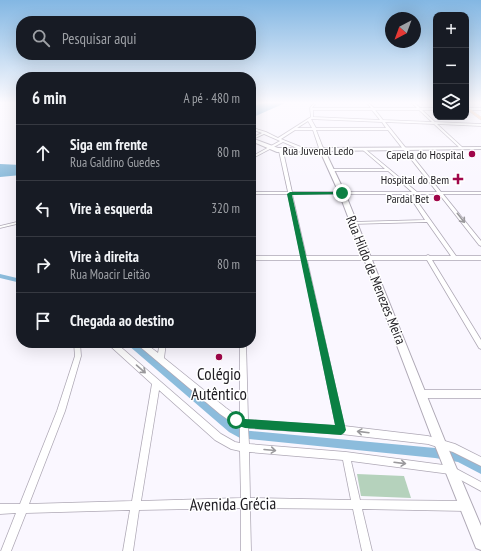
<!DOCTYPE html>
<html lang="pt">
<head>
<meta charset="utf-8">
<style>
	body { margin:0; font-family:"PT Sans Narrow",sans-serif; background:#20242c; color:#f1f3f6 }
	.controls { position:absolute; right:12px; top:12px; display:grid; overflow:hidden; border-radius:8px; box-shadow:0 4px 16px #0002 }
	.controls button { width:36px; height:36px; display:grid; place-items:center; padding:0; border:0; border-bottom:1px solid #363941; background:#171b24; color:#f1f3f6; font:20px sans-serif }
	.compass { position:absolute; left:385px; top:12px; width:36px; height:36px; border-radius:50%; background:#171b24; box-shadow:0 4px 16px #0002; rotate:221deg }
	.stop { position:absolute; width:12px; height:12px; margin:-9px; border:3px solid #0b8043; border-radius:50%; background:#fff }
	.stop.end { background:#0b8043; border-color:#fff; box-shadow:0 1px 4px #0008 }
	.list { margin:0; padding:0; list-style:none }
	h2 { display:flex; justify-content:space-between; align-items:center; height:52px; margin:0; padding:0 16px; font-size:17px }
	h2 small { font-size:13px; font-weight:400; color:#9ea1a6 }
	.list li { display:grid; grid-template-columns:26px 1fr auto; gap:12px; align-items:center; box-sizing:border-box; height:56px; padding:0 16px; border-top:1px solid #363941 }
	.list b { display:block; font-size:15px; white-space:nowrap }
	.list p { margin:0; font-size:13px; white-space:nowrap; color:#9ea1a6 }
	.list em { font-size:13px; font-style:normal; color:#9ea1a6 }
	.icon { flex:none; width:22px; height:22px; fill:none; stroke:currentColor; stroke-width:2; stroke-linecap:round; stroke-linejoin:round }
	.map { position:relative; flex:none; width:481px; height:551px; overflow:hidden }
	.search { position:absolute; background:#171b24; box-shadow:0 4px 16px #0002; left:16px; top:16px; width:240px; height:44px; display:flex; align-items:center; gap:10px; box-sizing:border-box; padding:0 14px; border-radius:16px; color:#9ea1a6; font-size:15px }
	.panel { position:absolute; background:#171b24; box-shadow:0 4px 16px #0002; left:16px; top:72px; width:240px; height:276px; border-radius:16px }
	.map>svg:first-child { display:block }
	.green { fill:#b5d2bc }
	.water { fill:#8cbcdc }
	.lines { fill:none; stroke-linecap:round; stroke-linejoin:round }
	.canal { fill:#8cbcdc; fill-rule:evenodd }
	.street-casing { stroke:#afa9b6; stroke-width:1.5 }
	.secondary-casing { stroke:#afa9b6; stroke-width:2 }
	.primary-casing { stroke:#d7d6d7; stroke-width:1 }
	.street { fill:#fff; fill-rule:evenodd }
	.secondary { fill:#fff; fill-rule:evenodd }
	.primary { fill:#fed7b9; fill-rule:evenodd }
	.oneway { stroke:#9a999c }
	.route { fill:#0b8043 }
	.poi-dot { fill:#a0064a; stroke:#fff; stroke-width:1.5 }
	.labels { text-anchor:middle; dominant-baseline:central; stroke-width:3; stroke-linejoin:round; paint-order:stroke }
	.far-street-label { font-size:12px; fill:#1f1d22; stroke:#fff }
	.far-poi-label { font-size:12px; fill:#1f1d22; stroke:#fff; text-anchor:end }
	.street-label { font-size:14px; fill:#1f1d22; stroke:#fff }
	.near-poi-label { font-size:17px; fill:#1f1d22; stroke:#fff }
	.near-street-label { font-size:17px; fill:#1f1d22; stroke:#fff }
</style>
</head>
<body>
<div class="map">
<svg width="481" height="551" viewBox="0 0 481 551">
	<rect width="100%" height="100%" fill="#faf7ff"/>
	<path class="green" d="M357,474L404,476L411,498L361,496Z"/>
	<path class="water" d="M265,103H285L251,118V106Z
		M0,164L21,165V175L0,177Z"/>
	<g class="lines">
		<path class="canal" d="M0,274L21,279V283L0,278Z
			M127,343H136L235,426L241,430L435,448L459,453L481,464V474L458,462L435,458L240,438L229,432L128,345Z"/>
		<defs>
			<path id="street" d="M314,103H316L312,108H371L367,103H369L374,108H417L412,103H415L420,108H436V110H422L435,122L481,124V126L437,124L462,147V149H461L434,124L385,122L441,192H481V194H443L481,241V246L479,245L439,194H412L456,256H481V260H432L481,340V349L479,348L427,260H307L344,426L428,436L455,444L481,457V466L453,452L428,444L341,434L248,428L249,444L346,452L451,466L481,482V491L450,474L351,461L360,500L466,501L469,503L471,506L469,509L466,511L362,509L372,551H362L353,509L250,508L251,551H241V508L139,510L133,551H123L130,510L26,513L11,551H1L16,513L0,514V504H20L57,411L75,356L74,343H80L81,356L65,411L29,504L132,501L152,384L109,345L108,343H116L221,434L235,442L240,443V426L233,423L220,414L138,345L137,343H145L158,353L160,343H166L164,358L226,408L240,418V343H246L248,420L336,426L302,260H251V256H301L288,194H251V192H288L279,151L281,150L283,151L292,192H412L388,171H331L329,170L331,169H385L364,151L363,150L365,149L417,192H437L388,130H316L323,148L321,149L319,148L313,130H295L281,139L301,147V149H299L283,142L251,159V157L280,141L264,134L251,140V138L262,133L253,130V128L266,132L278,138L311,117L310,108ZM313,110H372L380,120L313,117ZM375,110H419L432,122L383,120ZM311,119L382,122L386,128H316ZM308,121L312,128H297ZM292,194H408L425,220L352,222L350,223L352,224L427,222L451,256H430L428,255L426,256H306ZM159,390L215,440L231,449L240,451L241,498L141,501ZM249,452L343,460L351,500L250,498Z
				M468,108H481V110H469Z
				M21,221V223L0,228V226Z
				M421,390H481V398H421L418,397L417,394L418,391Z"/>
			<path id="secondary" d="M251,138L278,148H319L321,147L324,148L481,147V149L325,151L345,193L445,441L481,526V550L476,548L434,443L339,193L320,151L277,152L251,141Z"/>
			<path id="primary" d="M466,106L481,117V120L466,109Z"/>
		</defs>
		<use href="#street" class="street-casing"/>
		<use href="#secondary" class="secondary-casing"/>
		<use href="#primary" class="primary-casing"/>
		<use href="#street" class="street"/>
		<use href="#secondary" class="secondary"/>
		<use href="#primary" class="primary"/>
	</g>
	<defs><path id="oneway-shaft" d="M-6 0H5M1.5-3L5.5 0L1.5 3" fill="none" stroke-width="1.6" stroke-linecap="round" stroke-linejoin="round"/></defs>
	<g class="oneway">
		<use href="#oneway-shaft" transform="translate(461 218) rotate(52)"/>
		<use href="#oneway-shaft" transform="translate(141 369) rotate(41)"/>
		<use href="#oneway-shaft" transform="translate(363 432) rotate(-173)"/>
		<use href="#oneway-shaft" transform="translate(270 450) rotate(5)"/>
		<use href="#oneway-shaft" transform="translate(400 463) rotate(7)"/>
	</g>
	<linearGradient id="sky" x2="0" y2="1"><stop stop-color="#83b7e3"/><stop offset="0.57" stop-color="#fdfbff"/><stop offset="1" stop-color="#fdfbff" stop-opacity="0"/></linearGradient>
	<rect width="481" height="180" fill="url(#sky)"/>
	<path class="route" d="M342,192L343,194L292,195L346,430L344,433L341,435L245,428L233,424L232,420L233,417L236,416L245,419L335,425L287,194L290,192Z"/>
	<g class="poi-dot">
		<circle cx="472" cy="154" r="4"/>
		<path d="M456 173h4v4h4v4h-4v4h-4v-4h-4v-4h4z"/>
		<circle cx="437" cy="198" r="4"/>
		<circle cx="219" cy="357" r="4"/>
	</g>
	<g class="labels">
		<g class="far-street-label">
			<text x="318" y="150">Rua Juvenal Ledo</text>
		</g>
		<g class="far-poi-label">
			<text x="464" y="154">Capela do Hospital</text>
			<text x="449" y="179">Hospital do Bem</text>
			<text x="429" y="198">Pardal Bet</text>
		</g>
		<g class="street-label">
			<text transform="translate(376 280) rotate(68)">Rua Hildo de Menezes Meira</text>
		</g>
		<g class="near-poi-label">
			<text x="219" y="374">Colégio<tspan x="219" dy="20">Autêntico</tspan></text>
		</g>
		<g class="near-street-label">
			<text transform="translate(233 504) rotate(-1)">Avenida Grécia</text>
		</g>
	</g>
</svg>
<div class="controls">
<button>+</button>
<button>−</button>
<button><svg class="icon" aria-label="layers" viewBox="0 0 24 24"><path d="M12 4l9 5-9 5-9-5zM3 14l9 5 9-5"/></svg></button>
</div>
<svg class="compass" viewBox="-18 -18 36 36"><path d="M0-13l5 13h-10z" fill="#e53935"/><path d="M0 13l5-13h-10z" fill="#9ea1a6"/></svg>
<div class="stop" style="left:236px;top:420px"></div>
<div class="stop end" style="left:342px;top:193px"></div>
<div class="search"><svg class="icon" aria-label="search" viewBox="0 0 24 24"><circle cx="10" cy="10" r="6"/><path d="M15 15l6 6"/></svg>Pesquisar aqui</div>
<section class="panel">
<h2>6 min<small>A pé · 480 m</small></h2>
<ul class="list">
<li><svg class="icon" aria-label="ahead" viewBox="0 0 24 24"><path d="M12 20V5M6 11l6-6 6 6"/></svg><div><b>Siga em frente</b><p>Rua Galdino Guedes</p></div><em>80 m</em></li>
<li><svg class="icon" aria-label="left" viewBox="0 0 24 24"><path d="M17 20v-9H6M10 6l-5 5 5 5"/></svg><div><b>Vire à esquerda</b></div><em>320 m</em></li>
<li><svg class="icon" aria-label="right" viewBox="0 0 24 24"><path d="M7 20v-9h11M14 6l5 5-5 5"/></svg><div><b>Vire à direita</b><p>Rua Moacir Leitão</p></div><em>80 m</em></li>
<li><svg class="icon" aria-label="arrive" viewBox="0 0 24 24"><path d="M6 21V4h12l-3 4 3 4H6"/></svg><div><b>Chegada ao destino</b></div></li>
</ul>
</section>
</div>
</body>
</html>
